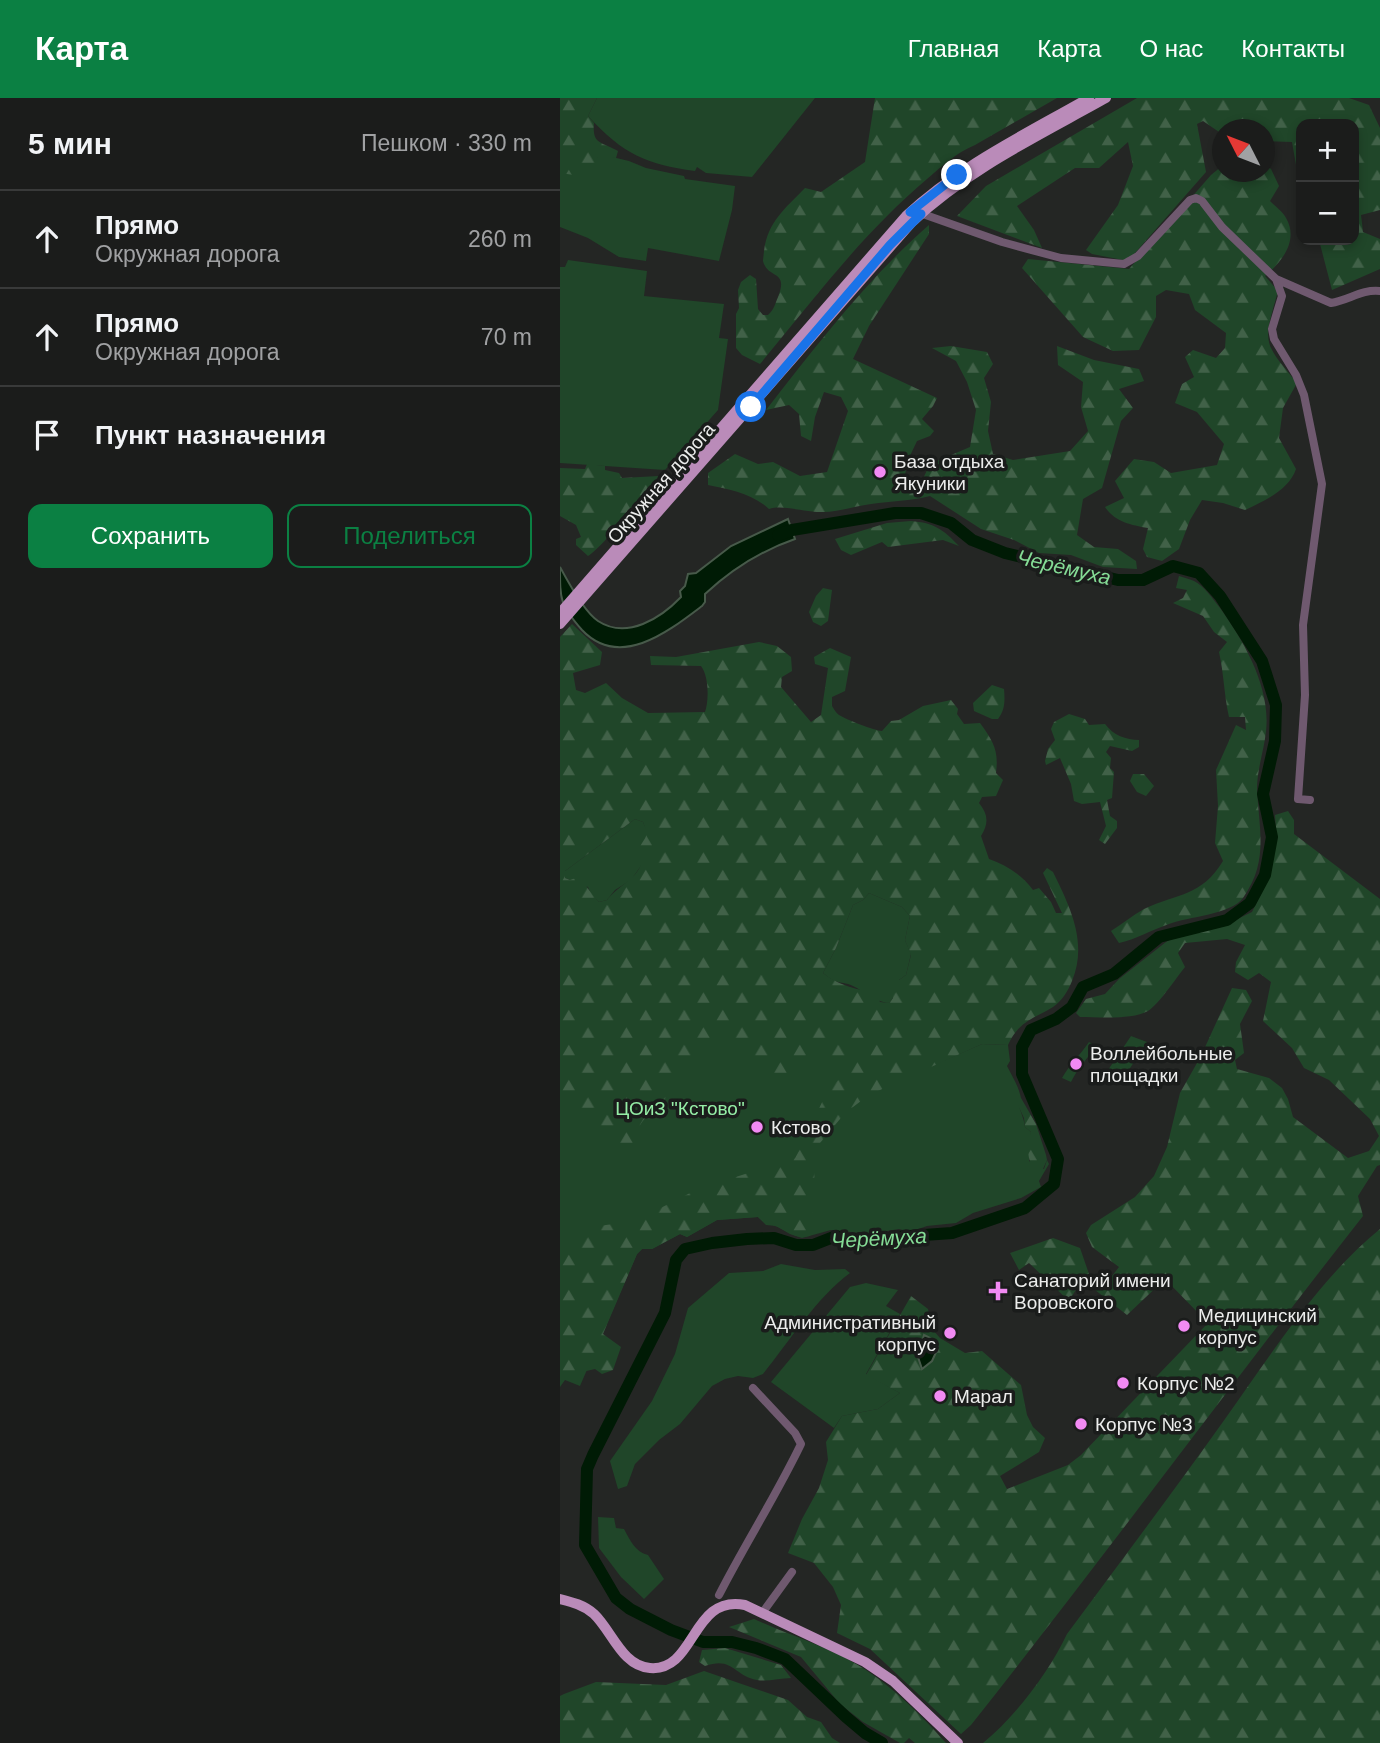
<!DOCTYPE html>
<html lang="ru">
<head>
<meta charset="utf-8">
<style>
	body { margin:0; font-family:Helvetica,sans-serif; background:#242524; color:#f1f3f6 }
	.controls { position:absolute; right:21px; top:21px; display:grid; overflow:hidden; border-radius:14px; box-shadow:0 4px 10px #0003 }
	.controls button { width:63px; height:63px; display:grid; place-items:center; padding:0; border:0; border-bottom:2px solid #393a3a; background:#1b1c1b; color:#f1f3f6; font:35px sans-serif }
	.compass { position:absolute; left:652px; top:21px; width:63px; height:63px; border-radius:50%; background:#1b1c1b; box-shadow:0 4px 10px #0003; rotate:312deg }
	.stop { position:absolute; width:21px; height:21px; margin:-16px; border:5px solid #1a73e8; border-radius:50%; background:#fff }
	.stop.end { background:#1a73e8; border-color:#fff; box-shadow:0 2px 7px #0008 }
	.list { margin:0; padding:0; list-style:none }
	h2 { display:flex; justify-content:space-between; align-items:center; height:91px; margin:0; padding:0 28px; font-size:30px }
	h2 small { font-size:23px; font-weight:400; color:#a0a1a3 }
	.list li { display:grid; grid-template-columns:46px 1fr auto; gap:21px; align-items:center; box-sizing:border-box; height:98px; padding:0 28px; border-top:2px solid #393a3a }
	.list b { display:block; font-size:26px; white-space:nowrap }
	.list p { margin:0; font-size:23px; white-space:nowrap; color:#a0a1a3 }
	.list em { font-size:23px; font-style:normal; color:#a0a1a3 }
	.actions { display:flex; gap:14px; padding:21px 28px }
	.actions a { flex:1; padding:16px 0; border:2px solid #0b8043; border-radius:14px; text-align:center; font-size:24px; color:#0b8043 }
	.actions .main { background:#0b8043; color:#fff }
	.icon { flex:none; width:38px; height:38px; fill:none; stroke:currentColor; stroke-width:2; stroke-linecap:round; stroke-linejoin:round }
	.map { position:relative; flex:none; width:820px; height:1645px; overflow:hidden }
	header { display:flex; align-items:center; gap:42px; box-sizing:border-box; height:98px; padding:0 35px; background:#0b8043; color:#fff }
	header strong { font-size:33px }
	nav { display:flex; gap:38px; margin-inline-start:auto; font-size:24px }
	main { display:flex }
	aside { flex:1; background:#1b1c1b }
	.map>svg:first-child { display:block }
	.green { fill:#204629 }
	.forest { fill:url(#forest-firs); fill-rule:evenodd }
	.water { fill:#001b05; stroke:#475a4a; stroke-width:2 }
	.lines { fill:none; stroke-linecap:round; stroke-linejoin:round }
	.river { stroke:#001b05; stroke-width:12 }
	.minor { stroke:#6f596f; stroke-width:8 }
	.major { stroke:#ba8bb9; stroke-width:10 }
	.route { stroke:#1a73e8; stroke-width:9 }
	.poi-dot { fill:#f28af3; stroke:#1a1c1b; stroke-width:2.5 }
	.labels { text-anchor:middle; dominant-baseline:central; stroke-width:7; stroke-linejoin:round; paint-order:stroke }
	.poi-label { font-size:19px; fill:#ecedec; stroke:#1a1c1b; text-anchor:start }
	.street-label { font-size:19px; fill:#ecedec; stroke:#1a1c1b }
	.park-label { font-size:19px; fill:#95eda6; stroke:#1a1c1b }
	.water-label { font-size:21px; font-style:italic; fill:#85dc96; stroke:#1a1c1b }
</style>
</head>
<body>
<header>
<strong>Карта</strong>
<nav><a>Главная</a><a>Карта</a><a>О нас</a><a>Контакты</a></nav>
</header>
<main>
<aside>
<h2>5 мин<small>Пешком · 330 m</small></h2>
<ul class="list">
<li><svg class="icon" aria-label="ahead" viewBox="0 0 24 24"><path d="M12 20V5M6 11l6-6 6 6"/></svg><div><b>Прямо</b><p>Окружная дорога</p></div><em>260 m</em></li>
<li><svg class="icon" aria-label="ahead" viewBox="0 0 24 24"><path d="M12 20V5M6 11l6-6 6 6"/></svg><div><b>Прямо</b><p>Окружная дорога</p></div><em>70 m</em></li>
<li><svg class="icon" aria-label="arrive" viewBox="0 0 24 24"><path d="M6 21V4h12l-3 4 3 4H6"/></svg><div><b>Пункт назначения</b></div></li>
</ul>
<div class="actions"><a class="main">Сохранить</a><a>Поделиться</a></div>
</aside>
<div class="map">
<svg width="820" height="1645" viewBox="0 0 820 1645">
	<defs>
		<pattern id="forest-firs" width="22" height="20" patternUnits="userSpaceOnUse" patternTransform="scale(1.75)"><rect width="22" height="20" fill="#204629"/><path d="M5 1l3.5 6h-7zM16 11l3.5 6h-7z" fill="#416148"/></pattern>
	</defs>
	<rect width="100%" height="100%" fill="#242624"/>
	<path class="green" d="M37,0H255L192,79L146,75L137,69L135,73C86,66 64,57 28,18Z
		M48,58L69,63L86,70L124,78L125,81L175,88L172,112L159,163L88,150L86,163L59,159L28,140L0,129V74L38,59Z
		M8,162L87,173L84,198L164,206L159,240L168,241L158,312L105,372L0,365V169H5Z
		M75,721L83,724L88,735L83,765L71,782L55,792L47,802L39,804L31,797L28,789L5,780V773Z
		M309,795L342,809L350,818L345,842L351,856L346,877L339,882L333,900L329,905C313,904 303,891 288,886C274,883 276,885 263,875L276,850L293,807L303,802Z
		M35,895L360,973L422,946L448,947L450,963L447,968C452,978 459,989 461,1000H458C458,1011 464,1018 465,1029L471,1034L469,1063L484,1071L487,1062L489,1066L479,1083L481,1089L461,1100L413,1115L396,1125L367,1128L350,1134L339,1131L309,1136L271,1132L242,1140L230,1136L216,1128L206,1127L198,1119L157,1122L127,1139L120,1136L92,1151H82L77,1156L20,1288L5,1282L0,1289V902Z
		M571,938L587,944L563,981L548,972Z
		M529,944L536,948C527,961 518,970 511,984L502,980C510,966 520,957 529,944Z
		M221,1166L255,1172L285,1171L290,1175C257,1199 229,1244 203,1276L193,1280L178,1278L165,1281L152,1288L120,1326L99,1342L75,1366L67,1388L58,1391L50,1363L92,1303L115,1256L128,1210L169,1175L203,1173Z
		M306,1185L338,1192L326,1208L340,1216L306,1276L340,1295L318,1311L282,1318L274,1330L211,1284L290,1189Z
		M38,1419L54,1420L56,1430L64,1431C70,1442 75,1454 88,1457L104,1481L84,1501L61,1479L39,1450Z"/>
	<path class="forest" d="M0,0H37L28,18L34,25C32,47 41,43 58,53L56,60L38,59L28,79L0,75Z
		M315,0H497L415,47C396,55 382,68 367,81C303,135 253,202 200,266L182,257L176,250V216L179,210L178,192L181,184L190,177L196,181L198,211L203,217H208C214,212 215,206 218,199C229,171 208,182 203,163C203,162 204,154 204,153C208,123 225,111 245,90L261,94L305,64Z
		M577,0H789L809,7L820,30V112L801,117L803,134L820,141V171L772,192L759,142H794V26H741V95L732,44L705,43L704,32H662V36L643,23L637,26L646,74L568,163L532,156L526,152L558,107L573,68L568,44L539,70H515L457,108L474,132L482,150L397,118L426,88Z
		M705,67L711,71L719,88L710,103C715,108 723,114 726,120C739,142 722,164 705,178L718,193C703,246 702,243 737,285L723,310L719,340L736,371C729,392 704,403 685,412L663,405L642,402L630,422L619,451L602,463L587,459L583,451L588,430C571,427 555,424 545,409L564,400L555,383L574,361L594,364L611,375L657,367L664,346L637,314L615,305L622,286L634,279L625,259L633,252L656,260L665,250L666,235L635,212L629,196L606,192L596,198V219L579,252L553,253L523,239L462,170L468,161L569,171L651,77L662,68V74H704Z
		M369,127V136L309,228L293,261L377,300L373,308L362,321L374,333L370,338L357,343L347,364L344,385L357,393L370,366L410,349L416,312L407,284L396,263L372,250L391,248L427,254L433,266L424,280L431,304L428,333L433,356L453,362L510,353L528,333L521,309L523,284L498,267L497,248L534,262L579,271L584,283L559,291L573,310L561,323L542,390L523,401L517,437L534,449L558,451L576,463L577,471L543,469L511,457L479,455L454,442L421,431L370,398C350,403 331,403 311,406C295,408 278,414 263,414C246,415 223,406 209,411C193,396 169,391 148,387V375L175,356L198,366L213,364L240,378L267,374L288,313L281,299L264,294L255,319L251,343L241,338L239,316L229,307L206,312C256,248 307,181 369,127Z
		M27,366L45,368V372L59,375L62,380L99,378L58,424C56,432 36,453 28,458L16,447V441L21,439L16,427L0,418V370L25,371Z
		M351,423C374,425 383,431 399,448L383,442L328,449L322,444L291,457L281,452L275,441L327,425Z
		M619,478C624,480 630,481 634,483C644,488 653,501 660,510C684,543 711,590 706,633C704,653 697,671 697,691C699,732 709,763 683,800C672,816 627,819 609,826C591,832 577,841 559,845L551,833C562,826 573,817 584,811C618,795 641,799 663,763L655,745L658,708L656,672L676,627L686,632L685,619H669C664,597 664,576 659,554L667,544L654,534L643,518L613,505L623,500L627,492L616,490Z
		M263,490L272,492L268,523L261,528L253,524L249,514L256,498Z
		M12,526L42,554L40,567L13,575L16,592L25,595L46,585L62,600L88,615L145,614C149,603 149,578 141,568L91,567L90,558L116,559L199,544L217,548L231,559L232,573L222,579L221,589L251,624L261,617L268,570L255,566L254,559L270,550L291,559L285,593L272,599V608C274,611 276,615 279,617C285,621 315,633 322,633L331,623L339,622L363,608L391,602L398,611L397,616L404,626L420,625C433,643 439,652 436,675L443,682L436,698L422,699L419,705C428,716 429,725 421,738L429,761C446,767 462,777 473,792L479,790L491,804L496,815H502L483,775L487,770L493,774C510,809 528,844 512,883C508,893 502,903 493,909C473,921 459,923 448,947L422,946L309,997L285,1015L260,1045L256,1055L252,1113L254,1131L250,1138C236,1141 230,1135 218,1129C208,1125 207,1127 198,1119L157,1122L127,1139L120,1136L92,1151H82L77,1156L43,1236L61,1249L53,1272L42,1276L35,1271L0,1279V1151L17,1131L75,1123L138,1091L235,1060L267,994L278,982L256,951L250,953L236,968V974L223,988L212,989L158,942H152C135,961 121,984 103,1003C96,1011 86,1017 80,1027C73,1038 77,1053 61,1058L4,996L0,989V539ZM75,721L83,724C90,741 85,737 79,751L83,755C83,780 60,785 47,802L39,804C31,797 27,787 19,779L10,782L5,780V773ZM309,795L342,809L350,818L345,842L351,857L346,877L339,882L332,881L333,900L329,905L320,904L314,893C299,894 275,885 263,875L276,850L293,807L303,802Z
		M432,587L444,591C445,603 445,612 438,621H432L414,613L413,605Z
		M509,616L525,621L529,627L545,626C553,637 566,642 579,642V649L572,653L550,648L546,654L551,660L550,670L554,674L552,700L547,702L550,718L557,723V730L545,746L539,742L546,728L540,704L522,706L514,703L511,686L500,660L486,667L485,663L488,651L495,642L491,631L494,624Z
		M573,676H584L594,688L586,698L577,694L570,683Z
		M728,713L734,722V736L820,801V1067L817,1068L798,1098L803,1118C671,1286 544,1459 411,1627L401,1636L310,1551L277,1535L281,1507L273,1489L254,1465L228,1455L242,1421L259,1390L268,1362L266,1344L282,1318L318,1311L340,1295L306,1277L351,1198L368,1211L372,1231L380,1240L405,1255L422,1253L461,1287L467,1317L473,1329L485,1340L479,1354L440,1378L447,1391L508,1367L521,1357L648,1225L605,1181L567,1217L530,1188L517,1190L509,1203L469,1165L459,1172L450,1155L493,1140L520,1150L529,1176L552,1178L559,1169L532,1149L526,1135L531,1127L575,1099L594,1078L607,1049L620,995L641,958L672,890L686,892L692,903L680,926L684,955L675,962L677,971L709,980L722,990L728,1001L733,1019L788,1060L809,1053L819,1038L810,1021L769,982L744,970L732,950L703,923L711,884L699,875L688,882L675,874L676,864L685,847L667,841L625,845L618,855L625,869C616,880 599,906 588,913C572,922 539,919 520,919L516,915L526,901L545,896L559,881L606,844L619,837L665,827L692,814L702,794L713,758L716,734L715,717Z
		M458,1000H461L476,1026L486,1057L487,1062L482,1073C465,1072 467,1047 471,1034L465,1029L464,1020L456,1003Z
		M820,1131V1645H423C456,1618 489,1574 507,1536C560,1464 614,1393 665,1321C712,1255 758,1182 820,1131Z
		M194,1521C220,1533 247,1542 273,1554C318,1574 354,1609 386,1645H355L349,1640L344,1645H340L303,1624L280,1606L241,1559L169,1529Z
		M165,1550L221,1567L231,1580C220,1580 207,1584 197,1582C174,1578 173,1558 145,1568L139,1564L142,1552Z
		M144,1573L228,1602L247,1619L261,1624L272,1640L280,1645H0V1598L4,1596L36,1584L106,1587Z"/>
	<path class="water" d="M228,421L235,441C200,453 171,472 145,496V504L142,508C109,533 60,572 22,532C0,507 0,502 0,469C8,484 24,514 38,523C67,542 101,520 121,499L120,493L125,488L128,476L136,475L171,448Z
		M364,1237L374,1242L378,1250L372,1263L362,1271L358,1259Z"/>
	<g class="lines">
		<path class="river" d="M218,437L232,432L335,415H361L391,425L412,442L445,455L558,482H583L613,468L639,475L660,498L702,563L716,607L715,643L703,696L712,739L705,777L690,805L667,822L599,839L554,876L523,889L512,909L496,921L471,932L462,949V976L498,1061L494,1086L465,1110L392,1135L336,1139L298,1145L276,1138L253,1147H236L214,1140L187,1141L152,1145L125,1151L116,1162L105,1215L33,1357L27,1371L25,1447L56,1500L70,1511L111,1532L143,1544H172L196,1550L225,1561L286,1619L305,1635L322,1645"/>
		<path class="minor" d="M360,115L442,144L501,160L564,166L578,158L630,102L636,100L642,103L662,129L716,181L771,205C789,202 802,191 820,193
			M716,181L722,198L712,231L714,241L736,277L744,297L762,386L743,527L745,597L738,701L750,702
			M159,1497C185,1446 216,1398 241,1346L235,1335L193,1290
			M203,1514L232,1474"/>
		<path class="major" d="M0,515L346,118C399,68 466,36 529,0
			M0,526L352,124C408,71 480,37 546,0
			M0,1501C12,1504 24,1507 34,1516C52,1533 62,1568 90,1570C136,1574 131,1496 185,1507L305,1564L333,1583L398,1645"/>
	</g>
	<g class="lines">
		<path class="route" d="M191,309L330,147L361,116L350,114L397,77"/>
	</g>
	<g class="poi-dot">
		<circle cx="320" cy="374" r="7"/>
		<circle cx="516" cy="966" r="7"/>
		<circle cx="197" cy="1029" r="7"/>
		<path d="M434.5 1182.5h7v7h7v7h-7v7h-7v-7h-7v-7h7z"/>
		<circle cx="624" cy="1228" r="7"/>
		<circle cx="390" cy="1235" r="7"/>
		<circle cx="563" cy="1285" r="7"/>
		<circle cx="380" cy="1298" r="7"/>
		<circle cx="521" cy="1326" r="7"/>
	</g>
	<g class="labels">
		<g class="poi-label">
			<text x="334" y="363">База отдыха<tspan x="334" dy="22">Якуники</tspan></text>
			<text x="530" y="955">Воллейбольные<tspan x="530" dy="22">площадки</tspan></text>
			<text x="211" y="1029">Кстово</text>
			<text x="454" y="1182">Санаторий имени<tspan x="454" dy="22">Воровского</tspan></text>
			<text x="638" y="1217">Медицинский<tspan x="638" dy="22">корпус</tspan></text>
			<text x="376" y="1224" text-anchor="end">Административный<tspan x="376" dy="22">корпус</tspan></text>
			<text x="577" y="1285">Корпус №2</text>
			<text x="394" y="1298">Марал</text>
			<text x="535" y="1326">Корпус №3</text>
		</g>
		<g class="street-label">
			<text transform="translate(101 385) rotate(-49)">Окружная дорога</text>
		</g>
		<g class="park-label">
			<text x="120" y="1010">ЦОиЗ "Кстово"</text>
		</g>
		<g class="water-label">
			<text transform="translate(504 469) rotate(13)">Черёмуха</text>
			<text transform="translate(319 1140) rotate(-3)">Черёмуха</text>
		</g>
	</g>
</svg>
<div class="controls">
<button>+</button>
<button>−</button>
</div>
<svg class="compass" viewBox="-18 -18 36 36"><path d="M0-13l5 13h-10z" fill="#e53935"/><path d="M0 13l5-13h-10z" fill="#a0a1a3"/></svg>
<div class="stop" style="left:191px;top:309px"></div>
<div class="stop end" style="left:397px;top:77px"></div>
</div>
</main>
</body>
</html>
